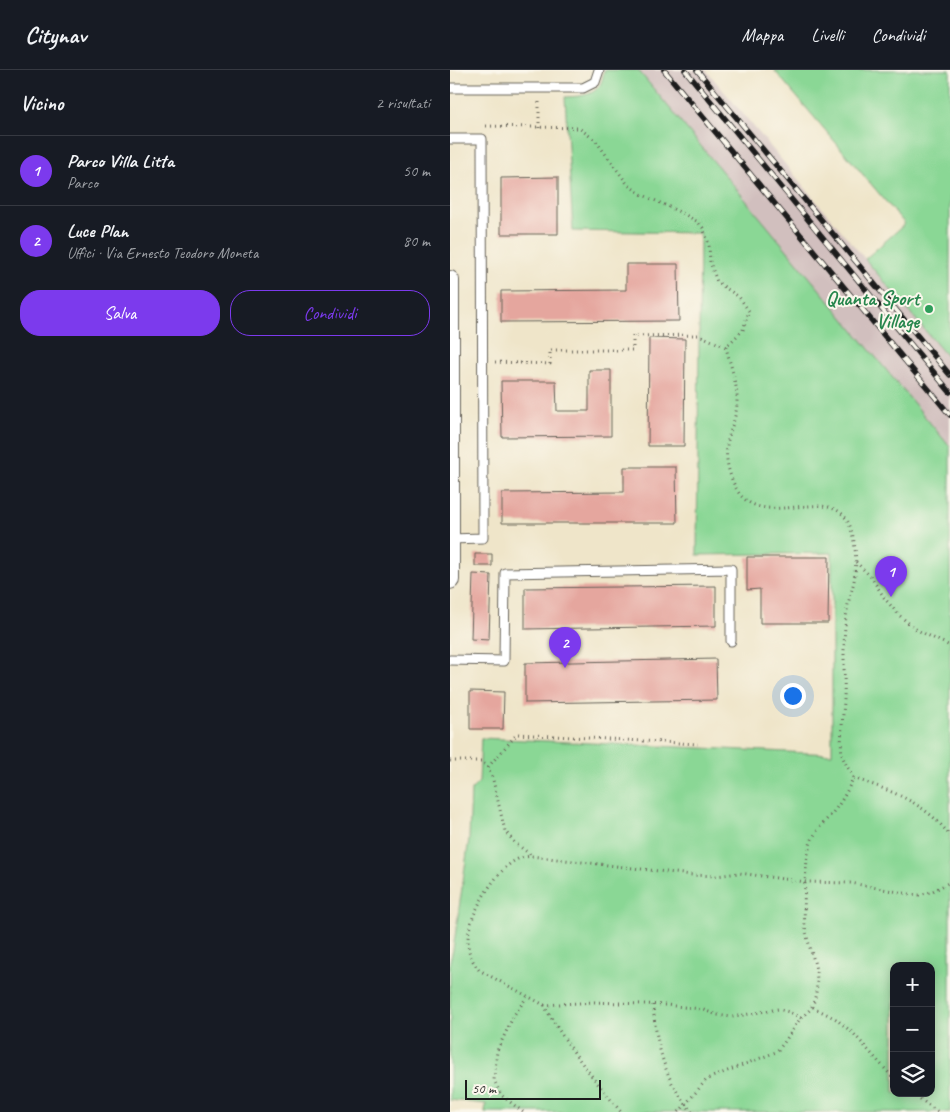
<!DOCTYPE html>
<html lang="it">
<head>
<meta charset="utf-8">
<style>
	body { margin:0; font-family:Caveat,sans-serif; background:#20242c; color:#f1f3f6 }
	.controls { position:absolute; right:15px; bottom:15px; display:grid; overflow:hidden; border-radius:10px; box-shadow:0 2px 12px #0003 }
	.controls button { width:45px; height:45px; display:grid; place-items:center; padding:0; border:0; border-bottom:1px solid #363941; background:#171b24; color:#f1f3f6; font:25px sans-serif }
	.scale { position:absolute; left:15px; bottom:12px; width:136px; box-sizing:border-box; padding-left:5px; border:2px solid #1c1c1c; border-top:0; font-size:14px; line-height:18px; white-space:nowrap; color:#1c1c1c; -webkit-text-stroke:4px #fbf7ec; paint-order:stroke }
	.you { position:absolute; left:342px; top:625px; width:18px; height:18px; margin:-12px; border:4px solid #fff; border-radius:50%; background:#1a73e8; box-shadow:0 0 0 8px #1a73e833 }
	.badge { display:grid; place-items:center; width:32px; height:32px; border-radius:50%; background:#7c3aed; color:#fff; font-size:16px; font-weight:700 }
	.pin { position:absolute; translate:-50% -41px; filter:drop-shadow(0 1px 2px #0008) }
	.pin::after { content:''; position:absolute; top:26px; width:18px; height:15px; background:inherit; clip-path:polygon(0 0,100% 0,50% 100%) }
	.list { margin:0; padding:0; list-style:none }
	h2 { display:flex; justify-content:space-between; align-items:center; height:65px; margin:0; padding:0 20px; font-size:21px }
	h2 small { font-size:16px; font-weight:400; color:#9ea1a6 }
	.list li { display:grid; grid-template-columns:32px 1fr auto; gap:15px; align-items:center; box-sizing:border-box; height:70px; padding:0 20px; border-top:1px solid #363941 }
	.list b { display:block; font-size:19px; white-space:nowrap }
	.list p { margin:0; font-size:16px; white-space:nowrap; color:#9ea1a6 }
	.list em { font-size:16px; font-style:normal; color:#9ea1a6 }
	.actions { display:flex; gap:10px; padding:15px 20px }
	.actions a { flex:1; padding:11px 0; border:1px solid #7c3aed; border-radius:20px; text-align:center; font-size:18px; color:#7c3aed }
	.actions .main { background:#7c3aed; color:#fff }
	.icon { flex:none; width:28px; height:28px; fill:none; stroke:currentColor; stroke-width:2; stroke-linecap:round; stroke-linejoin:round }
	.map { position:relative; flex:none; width:500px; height:1042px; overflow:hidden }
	header { display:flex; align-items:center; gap:30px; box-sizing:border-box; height:70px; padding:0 25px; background:#171b24; border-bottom:1px solid #363941 }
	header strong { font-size:24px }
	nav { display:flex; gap:28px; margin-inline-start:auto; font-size:18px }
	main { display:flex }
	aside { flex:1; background:#171b24 }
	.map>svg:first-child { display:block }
	.industrial { fill:#d1bfbe }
	.green { fill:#8ad795; stroke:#537a58; fill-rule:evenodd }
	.building { fill:#e5a69e }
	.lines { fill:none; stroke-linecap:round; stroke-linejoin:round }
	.service-casing { stroke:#666259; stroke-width:11 }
	.minor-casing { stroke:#666259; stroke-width:20 }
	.path { stroke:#666259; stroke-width:3; stroke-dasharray:1 4; stroke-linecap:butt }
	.service { stroke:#fff; stroke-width:9 }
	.minor { stroke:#fff; stroke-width:18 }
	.rail-casing { stroke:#1c1c1c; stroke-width:5.5 }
	.rail { stroke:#fbf7ec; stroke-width:4; stroke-dasharray:11; stroke-linecap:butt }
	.leisure-dot { fill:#2e9e5b; stroke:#fbf7ec; stroke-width:2 }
	.labels { text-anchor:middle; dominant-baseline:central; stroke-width:4; stroke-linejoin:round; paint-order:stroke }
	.leisure-label { font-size:20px; font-weight:bold; fill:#27864d; stroke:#fbf7ec; text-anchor:end }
</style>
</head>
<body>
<header>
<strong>Citynav</strong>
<nav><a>Mappa</a><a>Livelli</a><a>Condividi</a></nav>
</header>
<main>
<aside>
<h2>Vicino<small>2 risultati</small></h2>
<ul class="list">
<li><span class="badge">1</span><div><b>Parco Villa Litta</b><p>Parco</p></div><em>50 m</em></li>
<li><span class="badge">2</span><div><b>Luce Plan</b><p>Uffici · Via Ernesto Teodoro Moneta</p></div><em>80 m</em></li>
</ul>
<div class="actions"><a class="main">Salva</a><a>Condividi</a></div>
</aside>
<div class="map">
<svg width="500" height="1042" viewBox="0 0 500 1042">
	<rect width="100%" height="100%" fill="#fbf7ec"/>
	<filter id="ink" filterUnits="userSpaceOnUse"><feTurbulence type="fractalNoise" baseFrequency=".02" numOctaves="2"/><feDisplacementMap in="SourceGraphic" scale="10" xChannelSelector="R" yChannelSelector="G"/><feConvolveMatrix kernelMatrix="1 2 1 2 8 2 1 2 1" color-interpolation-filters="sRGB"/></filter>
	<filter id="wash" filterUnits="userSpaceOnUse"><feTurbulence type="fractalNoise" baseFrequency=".0096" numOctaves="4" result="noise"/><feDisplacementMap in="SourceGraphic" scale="20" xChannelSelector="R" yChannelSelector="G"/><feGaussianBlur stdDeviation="1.12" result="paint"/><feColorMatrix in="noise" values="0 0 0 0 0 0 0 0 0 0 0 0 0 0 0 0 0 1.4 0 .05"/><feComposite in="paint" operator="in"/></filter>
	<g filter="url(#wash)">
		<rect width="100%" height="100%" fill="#efe5c9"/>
		<path class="industrial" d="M188,0H256L500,290V377Z"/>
		<path class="green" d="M154,0H188L500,377V1042H35L36,1034L0,1030V891L3,880L19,769L21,720L29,712L31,668L382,684V483L247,485L250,163L123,161L115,27C136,26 152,25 154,0ZM444,896H481V1023H444Z
			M324,0H500V290L415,189L455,154Z"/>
		<g id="blocks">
			<path class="building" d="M108,107V164H51V108Z
				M176,194H228L229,251L51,252V221L176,220Z
				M199,268L235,269L234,376H198Z
				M139,300H161V366L52,367L51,311H106L107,341H139Z
				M174,397H226L227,453H52V423L174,422Z
				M25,484H42V496H25Z
				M297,487H379L378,553H310V519L297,520Z
				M23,504L41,505L39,570L21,569Z
				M266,516V556L75,559V518Z
				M266,589L267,630L75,633V593Z
				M20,621L54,622L53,659H20Z"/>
		</g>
	</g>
	<g filter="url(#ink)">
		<use href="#blocks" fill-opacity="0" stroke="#666259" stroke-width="1"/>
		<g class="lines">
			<defs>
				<path id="service" d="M0,18H133L145,12L149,0
					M0,69H32L33,468L0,469
					M0,590L54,591L55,503L281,499V571"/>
				<path id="minor" d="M0,210V510"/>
			</defs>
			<use href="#service" class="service-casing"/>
			<use href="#minor" class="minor-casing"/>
			<path class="path" d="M36,56L129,58L146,71L178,115L191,124L234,144L248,152L253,158L259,174L260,192L267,212L289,227L299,241L293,260L276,277C280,295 288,314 287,332C287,348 278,363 277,376C275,390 280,408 287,420C313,464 385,408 401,459C406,476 407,494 404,511C402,521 398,531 397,541C392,571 395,601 394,631C393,647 390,670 392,684C394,692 400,701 403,708
				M89,58V31
				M45,292L100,294V280H183V266L249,265L276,277
				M406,492L421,507L435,529L450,546L467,560L500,576
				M0,691H31L38,697L43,710L55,761L65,773L81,785
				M38,697L67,664L248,674
				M94,935C115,974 143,1008 171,1042
				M203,935C205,962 210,988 222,1013C227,1023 235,1033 242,1042
				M363,937L386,949L404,964L444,1009
				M351,948L339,942L328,939L282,947L267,945L251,939L216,935L145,932L94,935L29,900C22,891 18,883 18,871C17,847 45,801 66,790C71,787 77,787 81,786L242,805L266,806L289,803L356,812L401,813L459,824L469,825L481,822L500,812
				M462,1023L488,1042
				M73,1042L51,1025L44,1010L47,981L64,945L77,927
				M229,1042L257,1009L326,982C336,972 342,959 351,948C355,944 361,940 363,934C374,902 359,885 355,856C353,838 355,792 360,775C364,761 375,752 384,741C392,731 398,720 403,708C440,720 477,733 500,766"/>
			<use href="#service" class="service"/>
			<use href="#minor" class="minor"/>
			<defs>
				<path id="rail" d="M214,0L500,345
					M235,0L500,322
					M247,0L500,305"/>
			</defs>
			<use href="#rail" class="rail-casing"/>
			<use href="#rail" class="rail"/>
		</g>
	</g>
	<circle class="leisure-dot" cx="479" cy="239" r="5"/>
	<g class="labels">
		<g class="leisure-label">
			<text x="469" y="228">Quanta Sport<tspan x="469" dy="23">Village</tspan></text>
		</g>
	</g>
</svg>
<div class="controls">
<button>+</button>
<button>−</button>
<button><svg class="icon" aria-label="layers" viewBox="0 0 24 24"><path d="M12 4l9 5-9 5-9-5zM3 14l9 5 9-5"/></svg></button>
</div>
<div class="scale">50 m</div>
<div class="you"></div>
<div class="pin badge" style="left:441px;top:527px">1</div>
<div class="pin badge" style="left:115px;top:598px">2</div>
</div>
</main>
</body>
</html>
